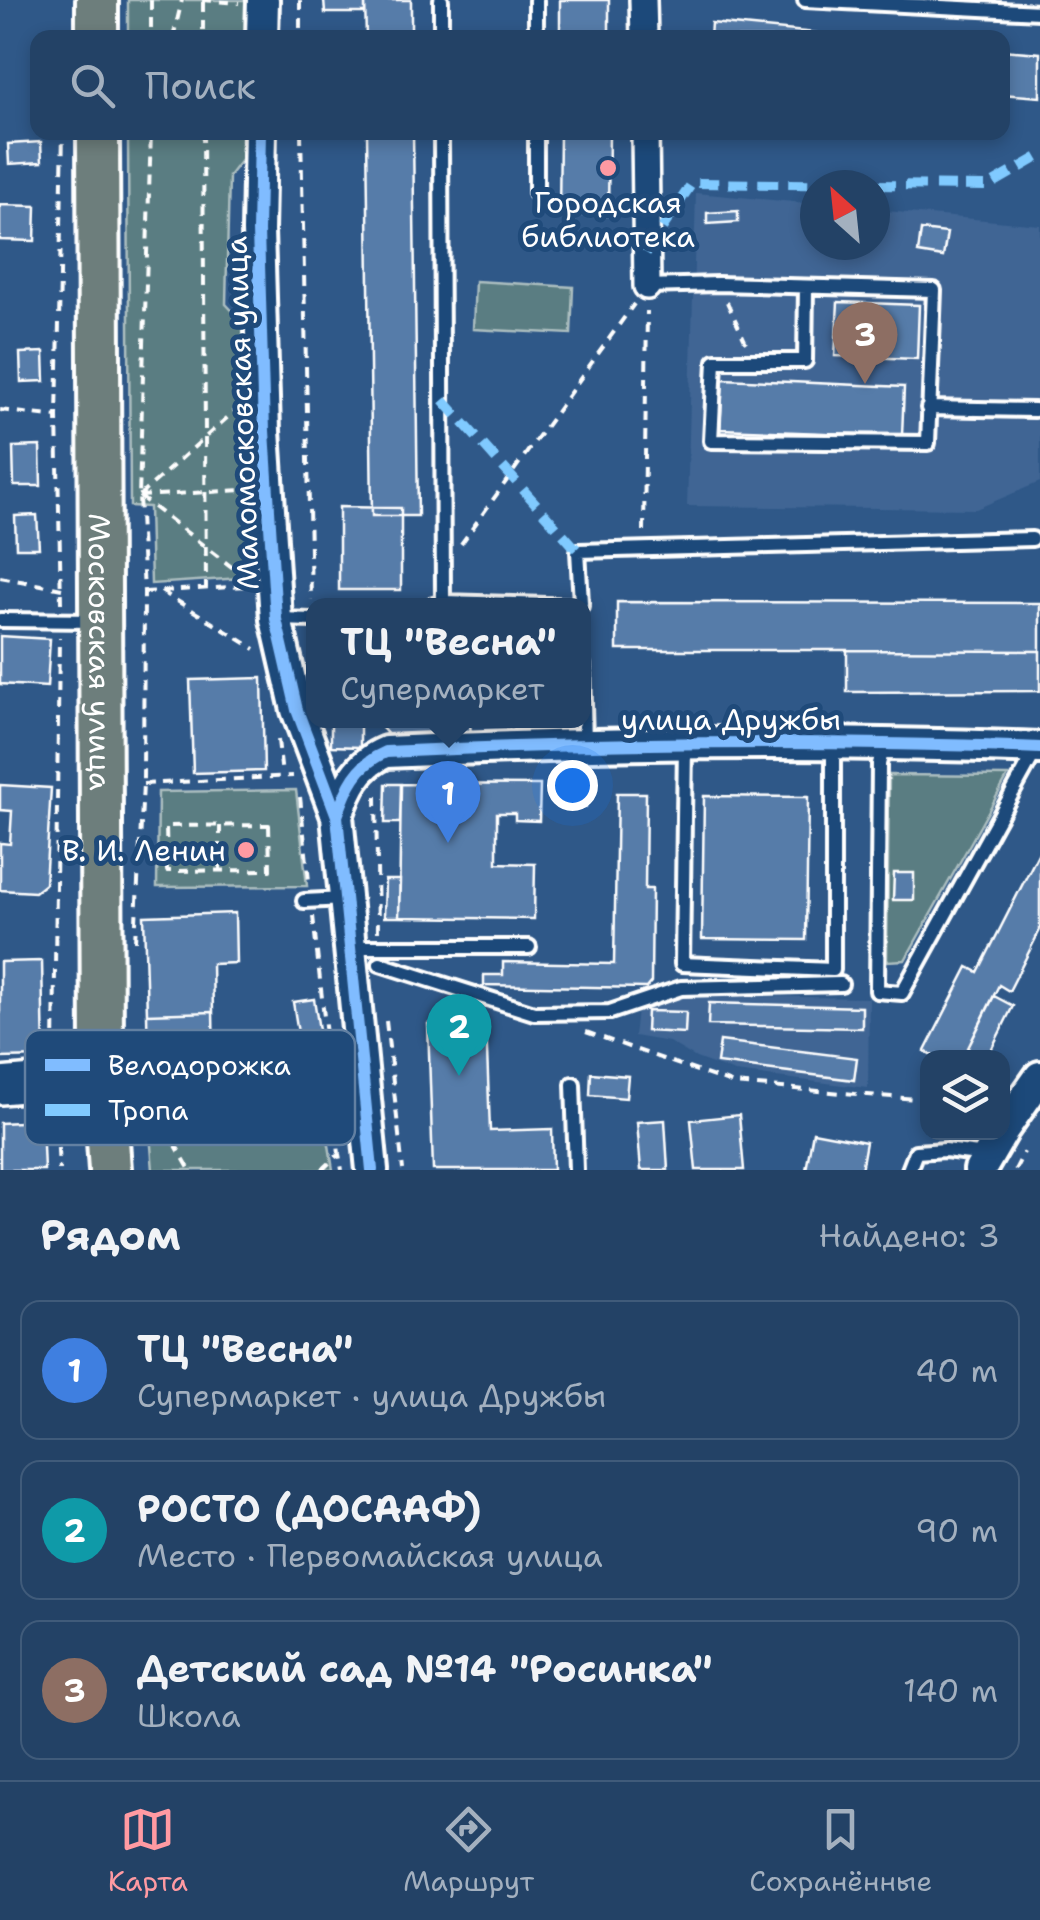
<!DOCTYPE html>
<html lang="ru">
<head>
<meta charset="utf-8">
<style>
	body { margin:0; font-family:"Shantell Sans",sans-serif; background:#2b496c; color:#f1f3f6 }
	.controls { position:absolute; right:30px; bottom:30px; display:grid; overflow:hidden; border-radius:20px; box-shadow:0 5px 15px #0003 }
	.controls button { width:90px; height:90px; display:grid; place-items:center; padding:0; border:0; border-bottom:2px solid #405b7a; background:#234266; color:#f1f3f6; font:50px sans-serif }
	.compass { position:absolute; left:800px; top:170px; width:90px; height:90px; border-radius:50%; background:#234266; box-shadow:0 5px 15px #0003; rotate:333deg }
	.you { position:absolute; left:572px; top:785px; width:35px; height:35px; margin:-25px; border:8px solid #fff; border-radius:50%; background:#1a73e8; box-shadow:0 0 0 15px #1a73e833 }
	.badge { display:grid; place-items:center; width:65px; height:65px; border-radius:50%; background:#ff9aa2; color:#fff; font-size:32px; font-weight:700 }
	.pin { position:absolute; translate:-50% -82px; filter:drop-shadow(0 2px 5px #0008) }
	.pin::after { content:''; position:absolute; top:52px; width:35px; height:30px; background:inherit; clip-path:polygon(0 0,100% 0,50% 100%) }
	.popup { position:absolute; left:306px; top:598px; width:285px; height:130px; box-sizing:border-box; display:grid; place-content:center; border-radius:20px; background:#234266; filter:drop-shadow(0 2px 8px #0005); font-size:32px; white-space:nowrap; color:#a3b0bf }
	.popup b { font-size:38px; color:#f1f3f6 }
	.popup::after { content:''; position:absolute; left:50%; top:100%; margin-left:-20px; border:20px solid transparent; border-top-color:#234266 }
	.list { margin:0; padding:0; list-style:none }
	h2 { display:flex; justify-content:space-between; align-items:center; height:130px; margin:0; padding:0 40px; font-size:42px }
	h2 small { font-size:32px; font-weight:400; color:#a3b0bf }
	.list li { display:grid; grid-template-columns:65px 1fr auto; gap:30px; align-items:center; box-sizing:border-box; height:140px; margin:0 20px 20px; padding:0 20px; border:2px solid #405b7a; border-radius:20px }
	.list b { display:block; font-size:38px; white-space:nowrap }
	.list p { margin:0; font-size:32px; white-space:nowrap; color:#a3b0bf }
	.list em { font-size:32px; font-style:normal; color:#a3b0bf }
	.icon { flex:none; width:55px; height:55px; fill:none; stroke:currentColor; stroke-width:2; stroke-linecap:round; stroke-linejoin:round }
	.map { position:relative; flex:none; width:1040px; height:1170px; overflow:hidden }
	.search { position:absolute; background:#234266; box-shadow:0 5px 15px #0003; left:30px; right:30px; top:30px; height:110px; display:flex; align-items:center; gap:25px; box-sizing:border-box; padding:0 35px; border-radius:20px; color:#a3b0bf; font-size:38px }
	.sheet { height:610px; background:#234266 }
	nav { display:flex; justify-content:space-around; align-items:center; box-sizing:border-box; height:140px; border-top:2px solid #405b7a; background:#234266; font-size:28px; color:#a3b0bf }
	nav a { display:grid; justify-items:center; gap:5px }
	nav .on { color:#ff9aa2 }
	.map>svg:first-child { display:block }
	.built { fill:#3f6594 }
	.green { fill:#5a7d82; stroke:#acbec0; stroke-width:2.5 }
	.building { fill:#577ba9; stroke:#fff; stroke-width:2.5 }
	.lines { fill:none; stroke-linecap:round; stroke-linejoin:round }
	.service-casing { stroke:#fff; stroke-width:20 }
	.minor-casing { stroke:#fff; stroke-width:32 }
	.tertiary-casing { stroke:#fff; stroke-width:38 }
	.secondary-casing { stroke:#fff; stroke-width:42 }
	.primary-casing { stroke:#fff; stroke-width:48 }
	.path { stroke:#fff; stroke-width:4; stroke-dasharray:10 8; stroke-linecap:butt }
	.service { stroke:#1f4a7a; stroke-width:12 }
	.minor { stroke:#1f4a7a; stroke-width:25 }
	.tertiary { stroke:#1f4a7a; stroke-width:30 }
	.secondary { stroke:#1f4a7a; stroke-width:35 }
	.primary { stroke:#6d7e7c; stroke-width:40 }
	.quiet { stroke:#80caff; stroke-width:10; stroke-dasharray:20 10; stroke-linecap:butt }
	.cycleway-casing { stroke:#1f4a7a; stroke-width:19 }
	.cycleway { stroke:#80bcff; stroke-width:12 }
	.poi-dot { fill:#ff9aa2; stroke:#1f4a7a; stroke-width:4 }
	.labels { text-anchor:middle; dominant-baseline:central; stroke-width:10; stroke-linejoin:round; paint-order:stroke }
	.poi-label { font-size:30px; fill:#fff; stroke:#1f4a7a }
	.street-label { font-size:30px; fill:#fff; stroke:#1f4a7a }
	.key { fill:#1f4a7a; stroke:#6280a2; stroke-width:2.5 }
	.key-label { font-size:28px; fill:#fff }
</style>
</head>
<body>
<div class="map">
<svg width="1040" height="1170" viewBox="0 0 1040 1170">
	<rect width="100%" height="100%" fill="#2f5888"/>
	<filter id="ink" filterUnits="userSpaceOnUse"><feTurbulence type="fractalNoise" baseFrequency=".01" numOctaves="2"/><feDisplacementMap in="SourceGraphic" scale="20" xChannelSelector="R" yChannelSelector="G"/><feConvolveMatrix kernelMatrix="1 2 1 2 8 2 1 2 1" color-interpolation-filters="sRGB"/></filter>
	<g filter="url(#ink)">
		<path class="built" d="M696,193L815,204V245H875V210L1040,225V482L976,509L687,506Z
			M677,995L869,998L868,1088L735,1072L696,1058L669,1042L634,1036L637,1010Z"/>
		<path class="green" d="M128,0H249L248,37H128Z
			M128,133H246L245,155L229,176L226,304L245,324L256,577L151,584L149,507L130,506Z
			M475,281L573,287L571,334L473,329Z
			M889,775L1008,776L905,960L887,961Z
			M296,790L307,886L157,887L158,792Z
			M322,1101L333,1170H153L148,1109Z"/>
		<path class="building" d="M324,0H365V13H325Z
			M365,0H411V38H366Z
			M560,0H609V38H560Z
			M711,23L742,26L868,38H710Z
			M1002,50L1040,53V97L1002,94Z
			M367,132H413L418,516H372Z
			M560,132H609L608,215H559Z
			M41,142L42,162L9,164L8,144Z
			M0,205L36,206L35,241L0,240Z
			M738,211V222L707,224V213Z
			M921,230L947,233L943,257L918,253Z
			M838,302L919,305L917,359L835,356Z
			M44,352L45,381L21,382L20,353Z
			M723,379L904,387L902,436L720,429Z
			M40,446L41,486H14L13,447Z
			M339,507L401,508V590H339Z
			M37,515L39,548H16L15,516Z
			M617,602L1040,603V691L847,692V650H617Z
			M0,636L50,639L47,687L0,684Z
			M847,650L1040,651V691L847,692Z
			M262,678L264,771L193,773L190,680Z
			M331,720H360V747L331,746Z
			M382,720H470L471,739L396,743L382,728Z
			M386,784H401L400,823H385Z
			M401,784L540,785L539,821L515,820V813H497V863L535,864L534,919L399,917Z
			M0,785L51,788L45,884L35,892L0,890V843L10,844L12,811L0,810Z
			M573,786H587L586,807L571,806Z
			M617,793H646L645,889H652L651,982L646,988L484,985V975H503V962L614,964Z
			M704,796L808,797L806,940L702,939Z
			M1040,850V930L1009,991L999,985L963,1058H937L925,1051L968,967L978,972Z
			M894,873H914V900H893Z
			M385,880H400L399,917H384Z
			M235,913L236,963L212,964L213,1012L147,1014L144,916Z
			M42,961L44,1057L0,1058V962Z
			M994,996L1013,1006L987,1058H963Z
			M314,999L321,1042L300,1045L293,1002Z
			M709,1003L862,1007V1028L708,1025Z
			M647,1011L686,1012L685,1033L646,1031Z
			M213,1012L215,1102L149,1104L147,1014Z
			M486,1022L490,1131L552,1129L553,1170H433L428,1024Z
			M720,1041L857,1058L854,1080L717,1063Z
			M591,1073L628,1076L626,1098L590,1095Z
			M739,1115L744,1170H696L691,1120Z
			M665,1120L668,1170H641L637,1122Z
			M42,1121L44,1170H0V1123Z
			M813,1132L866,1142L861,1170H806Z"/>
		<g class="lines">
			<defs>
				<path id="service" d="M441,0V38
					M805,0L1040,12
					M536,38V0
					M441,132L443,602
					M536,193V132
					M647,286L718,284L934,290L928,443L711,441L715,361H805L806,287
					M928,408L1035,410
					M581,603L578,551L1032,539
					M430,606L443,602L581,606
					M279,619L313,620
					M0,620L97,621
					M583,665L585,744
					M884,744L879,764L877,991L902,993L1036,750
					M685,745L682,964L833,970V744
					M304,901L345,899
					M350,947H529
					M380,964L534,1013L610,1012L681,988L841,984
					M573,1084L576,1170
					M909,1170L916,1152L945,1150L987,1155"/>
				<path id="minor" d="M643,0L644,38
					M645,132L647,286"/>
				<path id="tertiary" d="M262,38L263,0
					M260,132L258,231L264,431L276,619L297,710L337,816L372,1170
					M337,816C347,787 357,764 386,752C604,742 822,740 1040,748
					M1002,1131L1040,1077
					M980,1170L1002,1132"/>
				<path id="secondary" d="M0,1086L103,1077"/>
				<g id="primary">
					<path d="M97,0V38"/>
					<path id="s1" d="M98,132L102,1052L110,1170"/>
				</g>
			</defs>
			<use href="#service" class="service-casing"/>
			<use href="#minor" class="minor-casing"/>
			<use href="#tertiary" class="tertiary-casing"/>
			<use href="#secondary" class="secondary-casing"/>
			<use href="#primary" class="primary-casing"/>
			<path class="path" d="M151,0V38
				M202,0L239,3
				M300,0V38
				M203,30V0
				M173,38L182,0
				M203,132L206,588
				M301,132L311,600
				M727,302L746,343
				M0,410L57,417
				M139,496L246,578
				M139,496L237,409
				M139,496L244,490
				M644,531L647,311
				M461,544L634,304
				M0,577L62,589
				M161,591L255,649
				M144,592L249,586
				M61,603L57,417L63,132
				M278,740L282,775
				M143,784L293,776
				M376,796L378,932
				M300,797L309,881
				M269,825L270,870L167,871L166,826Z
				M140,850H166
				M220,850H246
				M220,871V826
				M313,916L339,1154
				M135,941L143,784L144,592L139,496L151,132
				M386,1021L403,1170
				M586,1032L734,1084L928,1100
				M54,1052L59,637
				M138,1110L158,1114L190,1170
				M56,1112L59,1170
				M322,1170L339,1154L342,1170
				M1015,1170L1024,1152"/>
			<use href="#service" class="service"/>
			<use href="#minor" class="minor"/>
			<use href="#tertiary" class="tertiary"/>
			<use href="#secondary" class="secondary"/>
			<use href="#primary" class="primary"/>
			<path class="quiet" d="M875,185L988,186L1040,156
				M646,253L692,183L871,185
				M443,400L578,551"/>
			<defs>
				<path id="cycleway" d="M260,132L258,231L264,431L276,619L297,710L337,816L372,1170
					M337,816C347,787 357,764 386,752C604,742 822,740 1040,748"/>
			</defs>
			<use href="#cycleway" class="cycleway-casing"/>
			<use href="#cycleway" class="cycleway"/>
		</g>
	</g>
	<g class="poi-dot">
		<circle cx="608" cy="168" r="10"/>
		<circle cx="246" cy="850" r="10"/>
	</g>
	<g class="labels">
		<g class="poi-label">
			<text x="608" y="202">Городская<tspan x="608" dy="34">библиотека</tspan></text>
			<text x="226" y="850" text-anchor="end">В. И. Ленин</text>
		</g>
		<g class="street-label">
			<text transform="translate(242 413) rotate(-92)">Маломосковская улица</text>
			<text stroke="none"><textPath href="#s1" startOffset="520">Московская улица</textPath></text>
			<text x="731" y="719">улица Дружбы</text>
		</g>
	</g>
	<rect x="25" y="1030" width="330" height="115" rx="15" class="key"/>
	<rect x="45" y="1059" width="45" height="12" fill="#80bcff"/>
	<rect x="45" y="1104" width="45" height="12" fill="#80caff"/>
	<g class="key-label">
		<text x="108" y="1075">Велодорожка</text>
		<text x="108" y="1120">Тропа</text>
	</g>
</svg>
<div class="controls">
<button><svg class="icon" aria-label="layers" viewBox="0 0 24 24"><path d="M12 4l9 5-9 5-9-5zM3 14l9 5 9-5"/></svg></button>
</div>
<svg class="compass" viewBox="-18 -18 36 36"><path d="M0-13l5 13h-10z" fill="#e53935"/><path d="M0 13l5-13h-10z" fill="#a3b0bf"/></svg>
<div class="you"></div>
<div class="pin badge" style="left:448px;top:843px;background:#3f7fe0">1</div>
<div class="popup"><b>ТЦ &quot;Весна&quot;</b>Супермаркет</div>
<div class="pin badge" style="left:459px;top:1076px;background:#0f9aa8">2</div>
<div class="pin badge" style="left:865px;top:384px;background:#8d6e63">3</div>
<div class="search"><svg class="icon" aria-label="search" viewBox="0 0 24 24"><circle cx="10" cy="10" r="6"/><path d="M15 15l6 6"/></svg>Поиск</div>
</div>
<section class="sheet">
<h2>Рядом<small>Найдено: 3</small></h2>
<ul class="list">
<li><span class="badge" style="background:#3f7fe0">1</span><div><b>ТЦ &quot;Весна&quot;</b><p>Супермаркет · улица Дружбы</p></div><em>40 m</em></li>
<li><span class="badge" style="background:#0f9aa8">2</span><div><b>РОСТО (ДОСААФ)</b><p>Место · Первомайская улица</p></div><em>90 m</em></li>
<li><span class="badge" style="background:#8d6e63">3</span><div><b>Детский сад №14 &quot;Росинка&quot;</b><p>Школа</p></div><em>140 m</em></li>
</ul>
</section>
<nav>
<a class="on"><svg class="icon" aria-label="map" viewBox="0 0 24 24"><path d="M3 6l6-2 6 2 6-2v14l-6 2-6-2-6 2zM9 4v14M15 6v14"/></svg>Карта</a>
<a><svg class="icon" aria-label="directions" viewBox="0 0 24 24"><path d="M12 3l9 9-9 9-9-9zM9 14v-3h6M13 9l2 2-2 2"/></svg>Маршрут</a>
<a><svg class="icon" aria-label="saved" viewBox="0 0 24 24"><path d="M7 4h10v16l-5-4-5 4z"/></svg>Сохранённые</a>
</nav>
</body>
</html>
